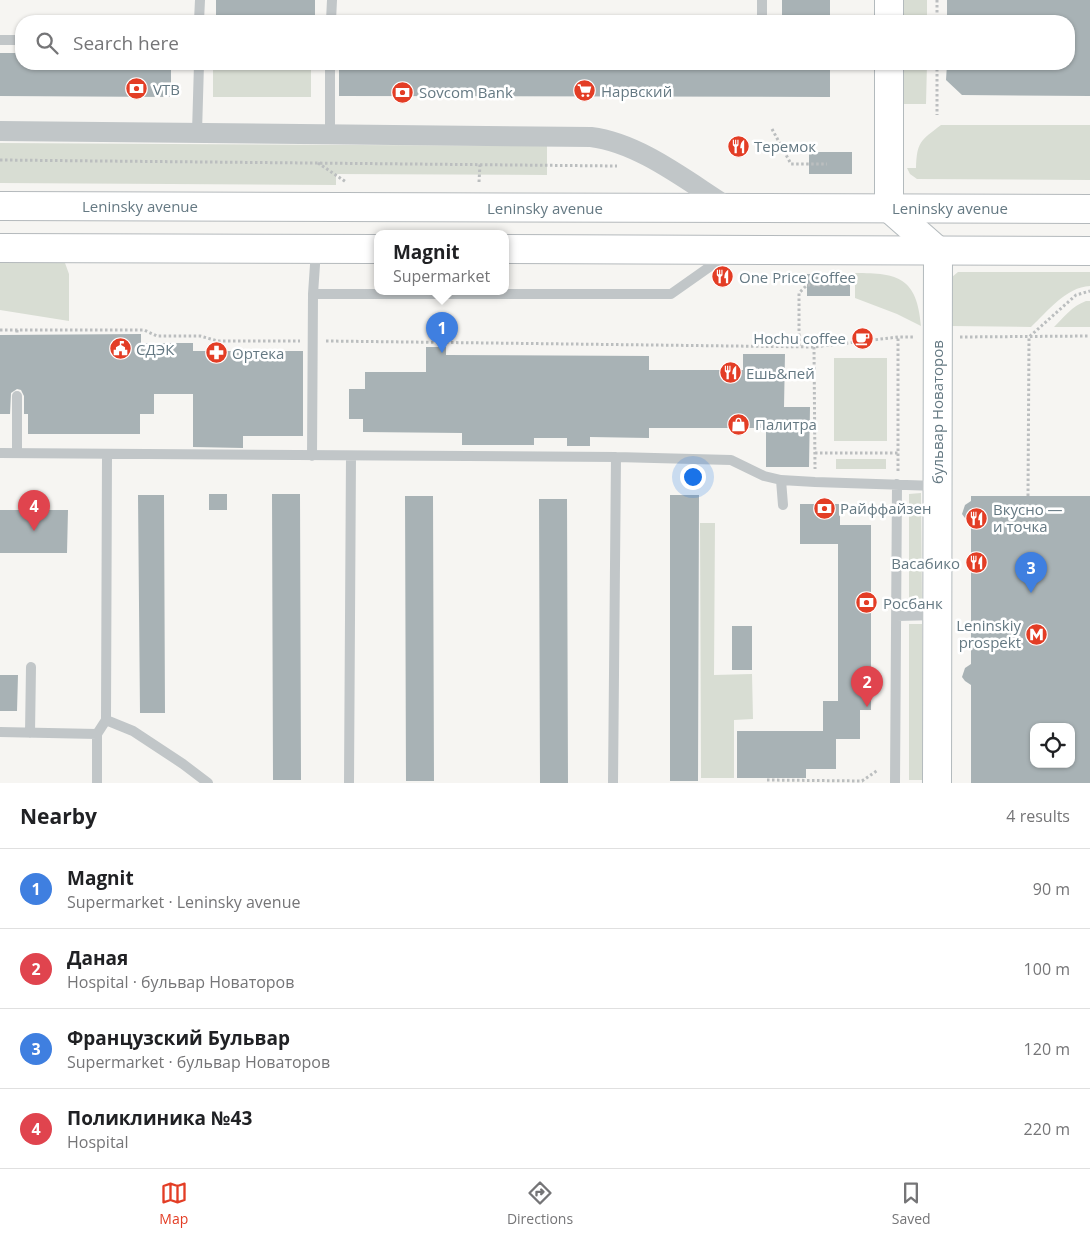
<!DOCTYPE html>
<html lang="en">
<head>
<meta charset="utf-8">
<style>
	body { margin:0; font-family:"Open Sans",sans-serif; background:#f2f2f2; color:#202124 }
	.controls { position:absolute; right:15px; bottom:15px; display:grid; overflow:hidden; border-radius:10px; box-shadow:0 1px 4px #0004 }
	.controls button { width:45px; height:45px; display:grid; place-items:center; padding:0; border:0; border-bottom:1px solid #e0e0e0; background:#fff; color:#202124; font:25px sans-serif }
	.you { position:absolute; left:692px; top:476px; width:18px; height:18px; margin:-12px; border:4px solid #fff; border-radius:50%; background:#1a73e8; box-shadow:0 0 0 8px #1a73e833 }
	.badge { display:grid; place-items:center; width:32px; height:32px; border-radius:50%; background:#e33d25; color:#fff; font-size:16px; font-weight:700 }
	.pin { position:absolute; translate:-50% -41px; filter:drop-shadow(0 1px 2px #0008) }
	.pin::after { content:''; position:absolute; top:26px; width:18px; height:15px; background:inherit; clip-path:polygon(0 0,100% 0,50% 100%) }
	.popup { position:absolute; left:374px; top:230px; width:135px; height:65px; box-sizing:border-box; display:grid; place-content:center; border-radius:10px; background:#fff; filter:drop-shadow(0 1px 4px #0005); font-size:16px; white-space:nowrap; color:#757577 }
	.popup b { font-size:19px; color:#202124 }
	.popup::after { content:''; position:absolute; left:50%; top:100%; margin-left:-10px; border:10px solid transparent; border-top-color:#fff }
	.list { margin:0; padding:0; list-style:none }
	h2 { display:flex; justify-content:space-between; align-items:center; height:65px; margin:0; padding:0 20px; font-size:21px }
	h2 small { font-size:16px; font-weight:400; color:#757577 }
	.list li { display:grid; grid-template-columns:32px 1fr auto; gap:15px; align-items:center; box-sizing:border-box; height:80px; padding:0 20px; border-top:1px solid #e0e0e0 }
	.list b { display:block; font-size:19px; white-space:nowrap }
	.list p { margin:0; font-size:16px; white-space:nowrap; color:#757577 }
	.list em { font-size:16px; font-style:normal; color:#757577 }
	.icon { flex:none; width:28px; height:28px; fill:none; stroke:currentColor; stroke-width:2; stroke-linecap:round; stroke-linejoin:round }
	.map { position:relative; flex:none; width:1090px; height:783px; overflow:hidden }
	.search { position:absolute; background:#fff; box-shadow:0 1px 4px #0004; left:15px; right:15px; top:15px; height:55px; display:flex; align-items:center; gap:12px; box-sizing:border-box; padding:0 18px; border-radius:20px; color:#757577; font-size:19px }
	.sheet { height:385px; background:#fff }
	nav { display:flex; justify-content:space-around; align-items:center; box-sizing:border-box; height:70px; border-top:1px solid #e0e0e0; background:#fff; font-size:14px; color:#757577 }
	nav a { display:grid; justify-items:center; gap:2px }
	nav .on { color:#e33d25 }
	.map>svg:first-child { display:block }
	.green { fill:#d8ddd3 }
	.building { fill:#a8b2b5; fill-rule:evenodd }
	.lines { fill:none; stroke-linecap:round; stroke-linejoin:round }
	.secondary-casing { stroke:#b3babd; stroke-width:30 }
	.primary-casing { stroke:#b4b9bc; stroke-width:30 }
	.path { stroke:#bbbebf; stroke-width:3; stroke-dasharray:2.5 2.5; stroke-linecap:butt }
	.lane { stroke:#c1c6c8; stroke-width:10 }
	.street { stroke:#c1c6c8; stroke-width:20 }
	.secondary { stroke:#fff; stroke-width:28 }
	.primary { stroke:#fff; stroke-width:28 }
	.labels { text-anchor:middle; dominant-baseline:central; stroke-width:5; stroke-linejoin:round; paint-order:stroke }
	.poi-label { font-size:15px; fill:#657983; stroke:#fff; text-anchor:start }
	.street-label { font-size:15px; fill:#657983; stroke:#fff }
</style>
</head>
<body>
<div class="map">
<svg width="1090" height="783" viewBox="0 0 1090 783">
	<rect width="100%" height="100%" fill="#f6f5f2"/>
	<path class="green" d="M903,0H927V21H904Z
		M213,64H311V97H213Z
		M904,64H927L926,104H904Z
		M941,125H1090V180L917,179L910,174L907,168H916C917,142 920,141 941,125Z
		M0,143L547,146V175L336,174V185L0,183Z
		M0,263H65L69,274V321L0,310Z
		M958,272H1090V286C1066,287 1047,312 1031,327L951,326L952,277Z
		M855,273C899,273 917,278 921,326L897,314L855,298Z
		M1086,301H1090V327H1054C1064,317 1072,306 1086,301Z
		M834,358H887V441H834Z
		M836,459H886V469H836Z
		M921,493L922,604H909V494Z
		M700,523H715L714,675L752,674L753,719L734,720V778H701Z
		M909,624H922V780H909Z"/>
	<path class="building" d="M216,0H315V21H216Z
		M782,0H830V21H782Z
		M947,0H1090V96L962,95L946,80L947,64H1069V21H947Z
		M0,53H21V64H171V97L0,96Z
		M339,64H830V97L339,96Z
		M809,152H852V174H809Z
		M807,274L850,275V296H807Z
		M141,334V343H193V351H303V436H243V448L193,447V394H154V414H140V434H28V414H24V396L21,390L17,389L11,393L10,414H0V335Z
		M426,347H446V355L649,356V370H743V354H785L784,407H810L809,467H766V428H649V438L590,437V446H567V438H534V445H462V433L363,432V419H349V389H365V372H426Z
		M209,494H227V510H209Z
		M272,494H300L301,780H273Z
		M138,495H164L165,713H140Z
		M670,495H699L698,781H670Z
		M405,496H433L434,781H406Z
		M971,496H1090V783H971V685L965,681L962,677L965,668L971,664V522L965,518L962,514L965,505L971,501ZM1034,727H1071V764H1034Z
		M539,499H567L568,783H540Z
		M800,504H840V525H871V710H860V739H836V769H806V778H737V731H823V701H838V544H800Z
		M0,510H68L67,553H0Z
		M732,626H752V670H732Z
		M0,675H18L17,711H0Z"/>
	<g class="lines">
		<defs>
			<path id="secondary" d="M889,21V0
				M889,64V208L938,251L937,783"/>
			<path id="primary" d="M0,206L1090,209
				M0,248L378,249
				M506,249L1090,251"/>
		</defs>
		<use href="#secondary" class="secondary-casing"/>
		<use href="#primary" class="primary-casing"/>
		<path class="path" d="M937,0V21
			M937,64V115
			M772,129L791,164H827
			M0,160L617,166
			M318,163L346,182
			M479,182L480,164
			M0,330H144L157,336H200L218,341H300
			M17,330V335
			M960,337L1090,336
			M326,341L814,347L898,337H914
			M799,346V293L807,285H826
			M814,347L815,469
			M815,453H898
			M898,471V337
			M1028,496L1029,337L1076,295L1090,291
			M767,780L862,781L878,770"/>
		<path class="lane" d="M199,21L200,0
			M331,21L332,0
			M760,21L762,19V0
			M0,40H21
			M197,132L199,64
			M330,134V64
			M313,294H671L725,256
			M17,396V453
			M0,453L616,457L731,460L764,476L781,480L815,482L937,486
			M312,456L313,294L316,250
			M781,480L783,505
			M897,616L936,615
			M106,720L133,731L183,764L208,783
			M0,732L97,734
			M30,733L31,667
			M97,783V734L106,720L107,454
			M349,783L351,456
			M613,783L616,457
			M895,783L897,484"/>
		<path class="street" d="M0,131L591,137C640,143 688,182 730,208"/>
		<use href="#secondary" class="secondary"/>
		<use href="#primary" class="primary"/>
	</g>
	<defs>
		<symbol id="bank-disc" viewBox="-11 -11 22 22"><circle r="9.5" fill="#e33d25" stroke="#fff"/><path d="M-6-4H6V4H-6ZM0-2.3a2.3 2.3 0 1 0 0 4.6a2.3 2.3 0 1 0 0-4.6Z" fill="#fff"/></symbol>
		<symbol id="supermarket-disc" viewBox="-11 -11 22 22"><circle r="9.5" fill="#e33d25" stroke="#fff"/><path d="M-6-5.5h2.5l.6 2H6L4.5 2H-2.5L-4.4-4H-6ZM-1.5 3.2a1.3 1.3 0 1 0 .1 0ZM3 3.2a1.3 1.3 0 1 0 .1 0Z" fill="#fff"/></symbol>
		<symbol id="restaurant-disc" viewBox="-11 -11 22 22"><circle r="9.5" fill="#e33d25" stroke="#fff"/><path d="M-5-6h1v4h1v-4h1v4h1v-4h1v5L-1.5 .5V6h-2V.5L-5-1ZM5-6V6H3V1.5H1.5Q1.5-4 5-6Z" fill="#fff"/></symbol>
		<symbol id="cafe-disc" viewBox="-11 -11 22 22"><circle r="9.5" fill="#e33d25" stroke="#fff"/><path d="M-5.5-4.5H6V0H3Q3 3.5 0 3.5H-2.5Q-5.5 3.5-5.5 0ZM3-3.2v2h1.7v-2ZM-6 4.5H4V6H-6Z" fill="#fff"/></symbol>
		<symbol id="civic-disc" viewBox="-11 -11 22 22"><circle r="9.5" fill="#e33d25" stroke="#fff"/><path d="M-.6-6.5H3V-4.5H.6V-3L4-1V1h2V6H-6V1h2V-1L-.6-3ZM-1.2 2.5V6h2.4V2.5Z" fill="#fff"/></symbol>
		<symbol id="pharmacy-disc" viewBox="-11 -11 22 22"><circle r="9.5" fill="#e33d25" stroke="#fff"/><path d="M-2-6h4v4h4v4h-4v4h-4v-4h-4v-4h4Z" fill="#fff"/></symbol>
		<symbol id="shop-disc" viewBox="-11 -11 22 22"><circle r="9.5" fill="#e33d25" stroke="#fff"/><path d="M-5-2.5h2.3a2.7 3.5 0 0 1 5.4 0H5L5.5 6h-11ZM-1.5-2.5h3a1.5 2.3 0 0 0-3 0Z" fill="#fff"/></symbol>
		<symbol id="metro-disc" viewBox="-11 -11 22 22"><circle r="9.5" fill="#e33d25" stroke="#fff"/><path d="M-5.5 5V-5H-3L0 0L3-5H5.5V5H3V-.5L0 4L-3-.5V5Z" fill="#fff"/></symbol>
	</defs>
	<g fill-rule="evenodd">
		<use href="#bank-disc" x="124" y="76" width="25" height="25"/>
		<use href="#supermarket-disc" x="572" y="78" width="25" height="25"/>
		<use href="#bank-disc" x="390" y="80" width="25" height="25"/>
		<use href="#restaurant-disc" x="726" y="134" width="25" height="25"/>
		<use href="#restaurant-disc" x="710" y="264" width="25" height="25"/>
		<use href="#cafe-disc" x="850" y="326" width="25" height="25"/>
		<use href="#civic-disc" x="108" y="336" width="25" height="25"/>
		<use href="#pharmacy-disc" x="204" y="340" width="25" height="25"/>
		<use href="#restaurant-disc" x="718" y="360" width="25" height="25"/>
		<use href="#shop-disc" x="726" y="412" width="25" height="25"/>
		<use href="#bank-disc" x="812" y="496" width="25" height="25"/>
		<use href="#restaurant-disc" x="964" y="506" width="25" height="25"/>
		<use href="#restaurant-disc" x="964" y="550" width="25" height="25"/>
		<use href="#bank-disc" x="854" y="590" width="25" height="25"/>
		<use href="#metro-disc" x="1024" y="622" width="25" height="25"/>
	</g>
	<g class="labels">
		<g class="poi-label">
			<text x="153" y="89">VTB</text>
			<text x="601" y="91">Нарвский</text>
			<text x="419" y="92">Sovcom Bank</text>
			<text x="754" y="146">Теремок</text>
			<text x="739" y="277">One Price Coffee</text>
			<text x="846" y="338" text-anchor="end">Hochu coffee</text>
			<text x="136" y="349">СДЭК</text>
			<text x="232" y="353">Ортека</text>
			<text x="746" y="373">Ешь&amp;пей</text>
			<text x="755" y="424">Палитра</text>
			<text x="840" y="508">Райффайзен</text>
			<text x="993" y="509">Вкусно —<tspan x="993" dy="17">и точка</tspan></text>
			<text x="960" y="563" text-anchor="end">Васабико</text>
			<text x="883" y="603">Росбанк</text>
			<text x="1021" y="625" text-anchor="end">Leninskiy<tspan x="1021" dy="17">prospekt</tspan></text>
		</g>
		<g class="street-label">
			<text x="140" y="206">Leninsky avenue</text>
			<text x="545" y="208">Leninsky avenue</text>
			<text x="950" y="208">Leninsky avenue</text>
			<text transform="translate(937 412) rotate(-90)">бульвар Новаторов</text>
		</g>
	</g>
</svg>
<div class="controls">
<button><svg class="icon" aria-label="locate" viewBox="0 0 24 24"><circle cx="12" cy="12" r="6"/><path d="M12 2v4M12 18v4M2 12h4M18 12h4"/></svg></button>
</div>
<div class="you"></div>
<div class="pin badge" style="left:442px;top:353px;background:#3f7fe0">1</div>
<div class="popup"><b>Magnit</b>Supermarket</div>
<div class="pin badge" style="left:867px;top:707px;background:#e0444e">2</div>
<div class="pin badge" style="left:1031px;top:593px;background:#3f7fe0">3</div>
<div class="pin badge" style="left:34px;top:531px;background:#e0444e">4</div>
<div class="search"><svg class="icon" aria-label="search" viewBox="0 0 24 24"><circle cx="10" cy="10" r="6"/><path d="M15 15l6 6"/></svg>Search here</div>
</div>
<section class="sheet">
<h2>Nearby<small>4 results</small></h2>
<ul class="list">
<li><span class="badge" style="background:#3f7fe0">1</span><div><b>Magnit</b><p>Supermarket · Leninsky avenue</p></div><em>90 m</em></li>
<li><span class="badge" style="background:#e0444e">2</span><div><b>Даная</b><p>Hospital · бульвар Новаторов</p></div><em>100 m</em></li>
<li><span class="badge" style="background:#3f7fe0">3</span><div><b>Французский Бульвар</b><p>Supermarket · бульвар Новаторов</p></div><em>120 m</em></li>
<li><span class="badge" style="background:#e0444e">4</span><div><b>Поликлиника №43</b><p>Hospital</p></div><em>220 m</em></li>
</ul>
</section>
<nav>
<a class="on"><svg class="icon" aria-label="map" viewBox="0 0 24 24"><path d="M3 6l6-2 6 2 6-2v14l-6 2-6-2-6 2zM9 4v14M15 6v14"/></svg>Map</a>
<a><svg class="icon" aria-label="directions" viewBox="0 0 24 24"><path d="M12 3l9 9-9 9-9-9zM9 14v-3h6M13 9l2 2-2 2"/></svg>Directions</a>
<a><svg class="icon" aria-label="saved" viewBox="0 0 24 24"><path d="M7 4h10v16l-5-4-5 4z"/></svg>Saved</a>
</nav>
</body>
</html>
